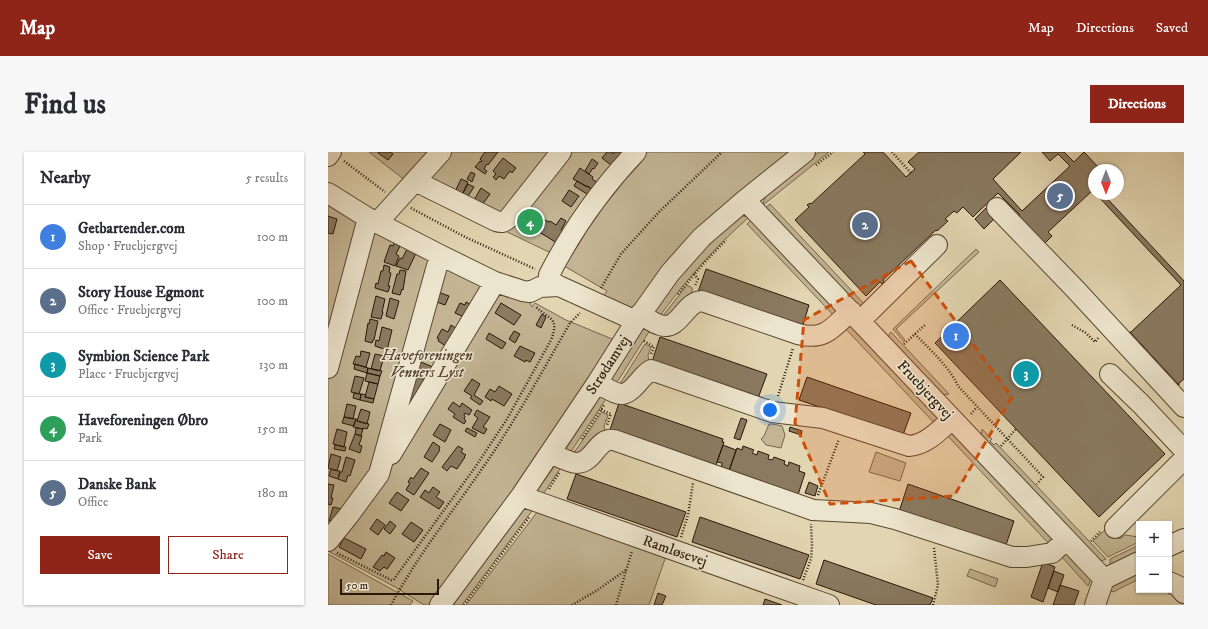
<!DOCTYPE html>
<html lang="en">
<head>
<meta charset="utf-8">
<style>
	body { margin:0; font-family:"IM FELL DW Pica",serif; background:#f7f7f7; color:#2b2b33 }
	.controls { position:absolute; right:12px; bottom:12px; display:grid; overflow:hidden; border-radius:0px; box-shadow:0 1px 3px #0004 }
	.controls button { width:36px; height:36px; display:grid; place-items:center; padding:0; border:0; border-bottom:1px solid #e1e1e2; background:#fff; color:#2b2b33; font:20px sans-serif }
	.compass { position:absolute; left:760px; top:12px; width:36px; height:36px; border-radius:50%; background:#fff; box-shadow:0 1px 3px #0004; rotate:180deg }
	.scale { position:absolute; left:12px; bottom:10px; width:99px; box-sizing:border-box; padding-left:4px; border:2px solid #2a1808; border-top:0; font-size:11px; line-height:14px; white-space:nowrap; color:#2a1808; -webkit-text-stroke:3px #ece4cc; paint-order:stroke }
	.you { position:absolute; left:442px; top:258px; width:14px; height:14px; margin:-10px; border:3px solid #fff; border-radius:50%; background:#1a73e8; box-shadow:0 0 0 6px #1a73e833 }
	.badge { display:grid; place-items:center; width:26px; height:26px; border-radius:50%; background:#8f2418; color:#fff; font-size:13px; font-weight:700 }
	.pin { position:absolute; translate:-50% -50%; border:2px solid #fff; box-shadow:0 1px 4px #0006 }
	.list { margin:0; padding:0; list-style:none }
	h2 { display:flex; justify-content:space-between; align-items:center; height:52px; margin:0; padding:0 16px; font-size:17px }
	h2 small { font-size:13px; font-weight:400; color:#7c7c81 }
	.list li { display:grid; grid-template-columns:26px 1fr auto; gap:12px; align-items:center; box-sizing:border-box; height:64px; padding:0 16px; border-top:1px solid #e1e1e2 }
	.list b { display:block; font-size:15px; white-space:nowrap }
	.list p { margin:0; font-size:13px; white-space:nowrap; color:#7c7c81 }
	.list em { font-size:13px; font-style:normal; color:#7c7c81 }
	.actions { display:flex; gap:8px; padding:12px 16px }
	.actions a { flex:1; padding:9px 0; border:1px solid #8f2418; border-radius:0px; text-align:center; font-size:14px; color:#8f2418 }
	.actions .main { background:#8f2418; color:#fff }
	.map { position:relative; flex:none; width:856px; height:453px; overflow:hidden; border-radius:0px }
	header { display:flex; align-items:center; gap:24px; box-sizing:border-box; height:56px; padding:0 20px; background:#8f2418; color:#fff }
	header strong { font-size:19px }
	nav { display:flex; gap:22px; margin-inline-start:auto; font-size:14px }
	.intro { display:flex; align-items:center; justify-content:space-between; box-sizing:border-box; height:96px; padding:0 24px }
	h1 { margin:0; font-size:28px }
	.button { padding:10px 18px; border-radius:0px; background:#8f2418; color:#fff; font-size:14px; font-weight:700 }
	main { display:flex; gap:24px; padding:0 24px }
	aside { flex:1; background:#fff; border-radius:0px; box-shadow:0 1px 3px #0004 }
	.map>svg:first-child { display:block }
	.green { fill:#c3b594; stroke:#76664e }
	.building { fill:#8a7a60; stroke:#2a1808 }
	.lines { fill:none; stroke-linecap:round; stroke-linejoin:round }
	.minor-casing { stroke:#584732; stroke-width:22 }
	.path { stroke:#2a1808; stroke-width:2.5; stroke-dasharray:1 2; stroke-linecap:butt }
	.minor { stroke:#ece4cc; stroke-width:20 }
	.marked { fill:#cc4f0b; fill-opacity:0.2; stroke:#cc4f0b; stroke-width:3; stroke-dasharray:8 5; stroke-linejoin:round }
	.labels { text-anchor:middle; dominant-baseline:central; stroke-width:3; stroke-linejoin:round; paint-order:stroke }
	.park-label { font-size:15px; font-style:italic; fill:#584732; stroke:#ece4cc }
	.street-label { font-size:15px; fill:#2a1808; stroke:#ece4cc }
</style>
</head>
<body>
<header>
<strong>Map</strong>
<nav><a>Map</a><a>Directions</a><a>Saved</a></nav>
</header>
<div class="intro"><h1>Find us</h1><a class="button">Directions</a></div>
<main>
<aside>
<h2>Nearby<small>5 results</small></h2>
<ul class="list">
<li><span class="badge" style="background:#3f7fe0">1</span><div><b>Getbartender.com</b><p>Shop · Fruebjergvej</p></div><em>100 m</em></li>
<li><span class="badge" style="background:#5c6f8a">2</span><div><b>Story House Egmont</b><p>Office · Fruebjergvej</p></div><em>100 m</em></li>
<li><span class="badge" style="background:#0f9aa8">3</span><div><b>Symbion Science Park</b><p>Place · Fruebjergvej</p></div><em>130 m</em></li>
<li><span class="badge" style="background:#2e9e5b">4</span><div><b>Haveforeningen Øbro</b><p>Park</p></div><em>150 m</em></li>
<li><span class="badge" style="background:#5c6f8a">5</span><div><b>Danske Bank</b><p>Office</p></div><em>180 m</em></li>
</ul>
<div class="actions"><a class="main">Save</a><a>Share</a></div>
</aside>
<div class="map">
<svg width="856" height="453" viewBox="0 0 856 453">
	<rect width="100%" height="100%" fill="#e2d5b1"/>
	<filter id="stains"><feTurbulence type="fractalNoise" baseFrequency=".005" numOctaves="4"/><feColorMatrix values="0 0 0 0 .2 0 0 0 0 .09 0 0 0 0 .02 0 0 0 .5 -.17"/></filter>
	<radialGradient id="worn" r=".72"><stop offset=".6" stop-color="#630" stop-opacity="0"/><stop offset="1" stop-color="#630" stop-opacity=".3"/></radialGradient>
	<path class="green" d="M41,0H302L225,102L94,39L83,33Z
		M313,0H461L397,52L376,70L323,131L302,161L272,149L279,139L231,111Z
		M491,0H501L435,53L436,48L439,42Z
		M0,47L162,133L202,151L204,155L207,151L238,168L294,191L112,453H96L67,435L0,399Z
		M442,52L539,155L532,158L436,57Z
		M414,64L421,65C386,96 356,130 329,168L325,162L349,128L374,100L407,67Z
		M424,67L512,159L509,167L419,72Z
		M648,97L651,100L568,177L577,188L576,190L565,177Z
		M359,133L364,136V141L366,144L350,162L331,169Z
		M520,169L613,268L610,275L514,173Z
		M316,174L324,175L286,235L282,229Z
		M563,180L621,242L613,243L561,188V182Z
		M317,192L323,195L320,203L321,211L288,238Z
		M273,243L280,244L240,304L237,298Z
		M274,260L280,263L276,274L277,279L260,302L243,305Z
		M441,272H445L454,274L457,283L453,296L438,293L433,287L436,284Z
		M621,277L725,386L722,393L615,279Z
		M654,277L664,287L662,289L666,293L668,291L778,407L771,410L653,286Z
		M548,300L578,311L572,329L541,320Z
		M236,311L212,347L208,340L228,312Z
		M199,353L206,356L134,453H125Z
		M210,359L338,404L321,453H138Z
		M780,375L792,387L797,383L811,385V390L780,405L765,389Z
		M811,393V401L782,413V407Z
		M737,400L763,427L760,434L733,404Z
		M0,402L85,449L82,453H0Z
		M642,417L670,427L667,435L639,424Z
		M811,419V427L785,440L780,437L783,434Z"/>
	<path class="building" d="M51,0H62L65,2L60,8L50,1Z
		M157,0H170L160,13L159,12L156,17L159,19L157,22L147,15L152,9L153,10L154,9L152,7Z
		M279,0H283L285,2L286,0H293L294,1L283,13L274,6Z
		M535,0H555L578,25L587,17L580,10L591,0H693L665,27L694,59L742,14L730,2L722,9L714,0H736L746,10L756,0L773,18H766V40L765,38L720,80L724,84L717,91L710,84L707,87L689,68L692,65L691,62L670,41L645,65L635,55L629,61L626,59L617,67L620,69L609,79L608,78L555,128L556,130L554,132L552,130L538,144L467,68L481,55L479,53L482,51L483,52L537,2Z
		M175,6L188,16L184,21L182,19L176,27L171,24L168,28L165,25L168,22L165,19Z
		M264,7L270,11L266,17L265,16L261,22L257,19Z
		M252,16L265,25L264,27L270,31L266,38L245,27Z
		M143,20L147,22L144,30L139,27Z
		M133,27L140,30L133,45L126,42Z
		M249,29L259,35V34L264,37L259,42L246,34Z
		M140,32L146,35L138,47L133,45Z
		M153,36L162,42L154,53L146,48Z
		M241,38L251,44L243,55L234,49Z
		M768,42H775L856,129V227L851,231V233L802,180H803L853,133Z
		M658,56L667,66L656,77L647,67Z
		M0,64L9,67L5,82L0,81Z
		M233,66L238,69L233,78L236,80L229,91L208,78L215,67L221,70L222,69L228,73Z
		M66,91L72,94L68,102L71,104L67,114L56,110L62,93L65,94Z
		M79,97L88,101L80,118L68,114L72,106L74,107Z
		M56,113L62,115L61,120L63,121L60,134H62L60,140L47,136L48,131L50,132L53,119H55Z
		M378,117L481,153L474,176L370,140Z
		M72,118L78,119L75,138L74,137L72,143L64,141L69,122H71Z
		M672,128L837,302L771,365L607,191Z
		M110,140L121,144L117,153L106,149Z
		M48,144L57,147L54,160H55L53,167L43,165Z
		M62,146L71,149L66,167L58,164Z
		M138,150L146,154L140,167L127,161L132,151L137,153Z
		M173,151L193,163L186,173L167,161Z
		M214,162L218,165L213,176L208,173Z
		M42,167L50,169L46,188H45L44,191L37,189L40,171L41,172Z
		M123,173L129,177L118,194L110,189L111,187L109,186L114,177L120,180Z
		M54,175L64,178L59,198L47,194L48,188L51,189Z
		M186,179L192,182L187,191L181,187Z
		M161,181L178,191L174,197L158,187Z
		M332,185L439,222L429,249L323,213Z
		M192,194L207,201L202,210L198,208L197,210L186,204Z
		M33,199L42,201L38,215L25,212L28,204L32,205Z
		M47,202L56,204L52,219L43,217Z
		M93,210L107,216L103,224L89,218Z
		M27,212L40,216L39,221L26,217Z
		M40,216L54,219L52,224L39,221Z
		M39,221L52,224L50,232L37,229Z
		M27,224L36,226L31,242L23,240Z
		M86,224L100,229L89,258L75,252Z
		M479,225L583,261L575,283L471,248Z
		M144,227L152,232L146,243L155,249L152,253L142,246L144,244L136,239Z
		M41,230L50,232L46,247L37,245Z
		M171,234L184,242L176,254L164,247L163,249L157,245L162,237L167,240Z
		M26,241L33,242L32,248L25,246Z
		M33,242H34L38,243L37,245L46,247L45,251L32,248Z
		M125,250L132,255L134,251L144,258L141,263L137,261L136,263L137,265L136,267L138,269L136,272L125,265L127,262L120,257Z
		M291,251L395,287L394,290H396L388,313L282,278Z
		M19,252L28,254L25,267L16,265Z
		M33,257L42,260L39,272L29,269Z
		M149,258L162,265L155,275L159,277L156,282L144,276L150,266L146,263Z
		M16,265L28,267L26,274L14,271Z
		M413,266L419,268L412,288L406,286Z
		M28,267L30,268L29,269L41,272L39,277L35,276V277L25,275Z
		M112,272L123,278L117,290L105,283Z
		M462,275L474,279L473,283L461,279Z
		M28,276L35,277L33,284L27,282Z
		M139,276L149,281L147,285L137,279Z
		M9,277L19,280L16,295L5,292Z
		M27,282L34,284L31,293L34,294L32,301L21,297Z
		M105,290L112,295L111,297L112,298L104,310L96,305Z
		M7,293L18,295L17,299L6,297Z
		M395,293L408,298L400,322L393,319L394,311L389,310Z
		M130,294L135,297L133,300L138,303L136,305H137L129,317L123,314L119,319L114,315Z
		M415,294L426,298L424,301L429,303L430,299L441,303L440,307L444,308L446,305L457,309L456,312L460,314L461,310L472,314L471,319L477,321L469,346L400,322L409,296L414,298Z
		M3,302L13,305L9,319L0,316Z
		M18,305L27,308L22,324L20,323L18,330L10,327L12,320H14Z
		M93,316L101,321L86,343L78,338L82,331L80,330L83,325L85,327Z
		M3,317L12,319L10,327L1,324Z
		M248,322L358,360L349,385L239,347Z
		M481,330L490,334L487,344L477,341Z
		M0,332L6,333L3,346H5L3,353L0,352Z
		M580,332L686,369L677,396L571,360Z
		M105,335L112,340L108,345L116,350L111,357L92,345L97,338L101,341Z
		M69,340L81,348L73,359L61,351Z
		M5,355L14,357L10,371L1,369Z
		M372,365L481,403L472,427L364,390Z
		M49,367L57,373L50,383L42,377Z
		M62,369L68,374L62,382L56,377Z
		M83,370L95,378L86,390L74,382Z
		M16,386L38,397L33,407L11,395Z
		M58,400L67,406L59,417L56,415L52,419L45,415L54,403L56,404Z
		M496,408L605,446L602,453H548L488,432Z
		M715,410L727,415L715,450L703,445Z
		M726,419L736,423L730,440L720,436Z
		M732,433L751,439L746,453H725Z
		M330,441L338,444L334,453H326Z
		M437,447L454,453H435Z"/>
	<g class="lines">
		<defs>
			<path id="minor" d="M0,4L3,0
				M87,29L168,69C174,71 176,70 181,66L233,0
				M0,41L40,66L112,103L167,130L195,139L202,140L212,135L231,134L308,169
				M417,48L776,427
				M669,56L748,138L856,255
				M49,71L113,0
				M231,134C226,131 220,130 221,123C244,78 273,37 308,0
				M312,162C319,166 325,171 332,173C351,180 357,149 374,149L470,182C497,189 504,176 523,159
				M532,169L609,93
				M0,216L40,66
				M782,222L813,252L856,298
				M269,231C293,244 295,249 314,226C317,223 319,220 323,218L444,260L495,266L581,294C598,293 612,278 624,267
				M222,301C229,304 242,311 249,311C266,311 269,285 286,288L485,358L543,361L567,367L684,405H699L724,401L738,388
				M63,302L167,130
				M193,344L501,453
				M787,376L856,307
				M0,389L21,363L51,322L112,103
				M841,394L856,387
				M776,427L811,410
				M841,430L850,434L856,441
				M112,453L193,344L269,231L308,169L342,121L374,85L417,48L477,0
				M767,453L776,427"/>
		</defs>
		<use href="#minor" class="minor-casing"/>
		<path class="path" d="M564,0L583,21
			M16,9L57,40
			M488,13L505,0
			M83,56L137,85L207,117
			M366,122L370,127L367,134
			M273,136L293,102L331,60L394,0
			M350,142L376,111L398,88
			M744,173L758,181L767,190L771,185
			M587,182C602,198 621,214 630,234L715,325L709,332
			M316,189L326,195L323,202
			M576,192L597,173
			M450,244L465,196
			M273,258L283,262L279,273
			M643,262L649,255
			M254,287L276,253
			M673,294L688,277
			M221,337L231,321
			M490,343L511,287
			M353,385L360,363L365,331
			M763,389L772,380
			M9,401L63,428L66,427L148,314L179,267L223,188C232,165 221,168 207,154
			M475,428L483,407L484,394L483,372
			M63,453C90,403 126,358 158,311C189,266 215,218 242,171L252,161
			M136,453L202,364
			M244,453L268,439L298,418
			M288,453L304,399
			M605,453L610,433L606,396"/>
		<use href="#minor" class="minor"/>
	</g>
	<path class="marked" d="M583,109L684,245L626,344L502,352L467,271L476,168Z"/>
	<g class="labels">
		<g class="park-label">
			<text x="99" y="203">Haveforeningen<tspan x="99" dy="17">Venners Lyst</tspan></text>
		</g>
		<g class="street-label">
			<text transform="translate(280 213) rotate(-57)">Strødamvej</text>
			<text transform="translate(597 238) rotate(47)">Fruebjergvej</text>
			<text transform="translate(347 399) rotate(19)">Ramløsevej</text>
		</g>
	</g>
	<rect width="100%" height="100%" filter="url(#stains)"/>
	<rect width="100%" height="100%" fill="url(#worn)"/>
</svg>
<div class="controls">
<button>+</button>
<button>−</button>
</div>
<svg class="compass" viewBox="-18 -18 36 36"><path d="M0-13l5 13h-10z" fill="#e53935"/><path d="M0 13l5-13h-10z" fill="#7c7c81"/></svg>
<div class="scale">50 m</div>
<div class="you"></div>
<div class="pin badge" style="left:628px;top:184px;background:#3f7fe0">1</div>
<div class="pin badge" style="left:537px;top:73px;background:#5c6f8a">2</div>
<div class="pin badge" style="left:698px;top:222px;background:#0f9aa8">3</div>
<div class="pin badge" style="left:202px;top:70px;background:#2e9e5b">4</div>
<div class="pin badge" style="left:732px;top:44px;background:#5c6f8a">5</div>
</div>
</main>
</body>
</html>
